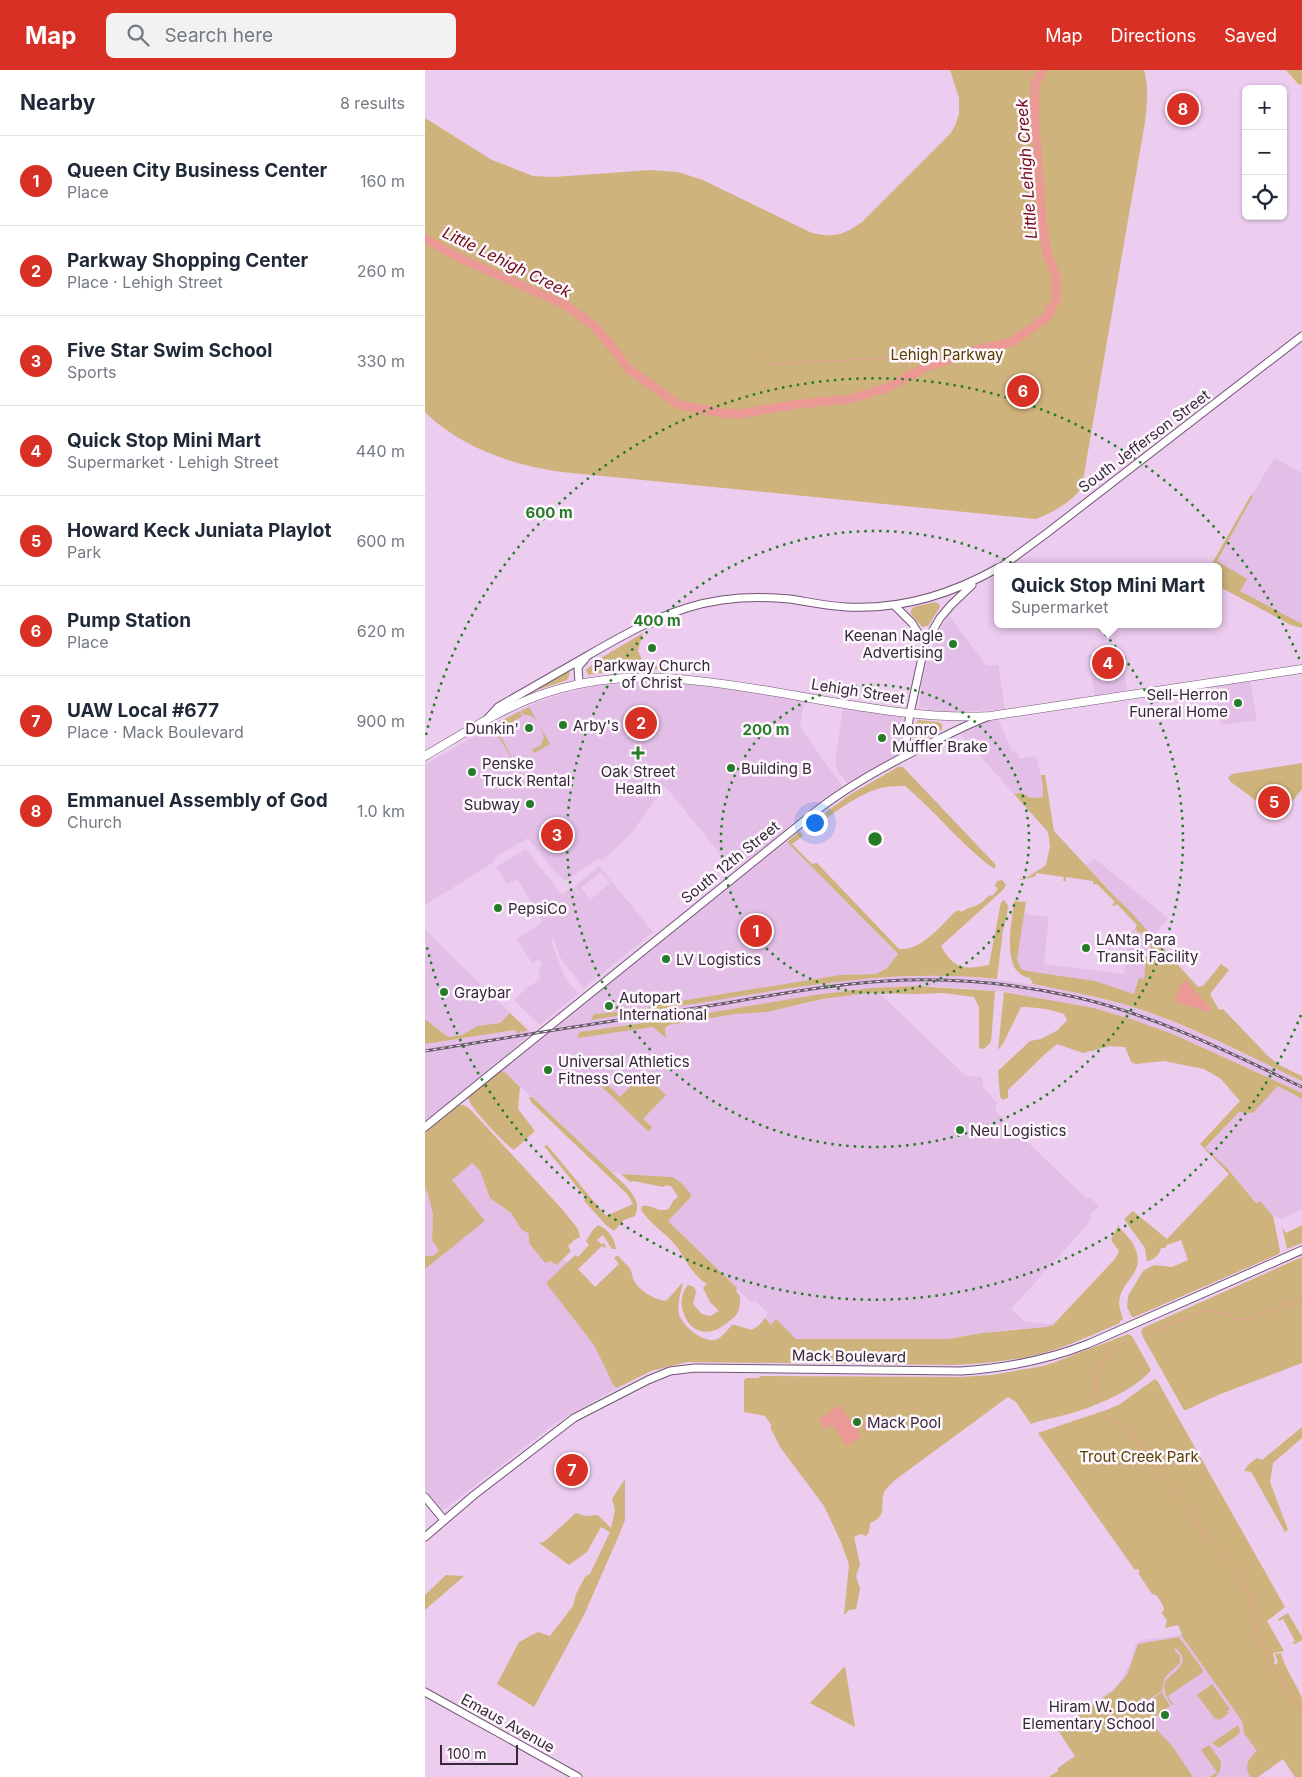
<!DOCTYPE html>
<html lang="en">
<head>
<meta charset="utf-8">
<style>
	body { margin:0; font-family:Inter,sans-serif; background:#f2f2f3; color:#1f2937 }
	.controls { position:absolute; right:15px; top:15px; display:grid; overflow:hidden; border-radius:8px; box-shadow:0 1px 4px #0004 }
	.controls button { width:45px; height:45px; display:grid; place-items:center; padding:0; border:0; border-bottom:1px solid #e0e1e3; background:#fff; color:#1f2937; font:25px sans-serif }
	.scale { position:absolute; left:15px; bottom:12px; width:78px; box-sizing:border-box; padding-left:5px; border:2px solid #352937; border-top:0; font-size:14px; line-height:18px; white-space:nowrap; color:#352937; -webkit-text-stroke:4px #fef7fe; paint-order:stroke }
	.you { position:absolute; left:389px; top:752px; width:18px; height:18px; margin:-12px; border:4px solid #fff; border-radius:50%; background:#1a73e8; box-shadow:0 0 0 8px #1a73e833 }
	.badge { display:grid; place-items:center; width:32px; height:32px; border-radius:50%; background:#d93025; color:#fff; font-size:16px; font-weight:700 }
	.pin { position:absolute; translate:-50% -50%; border:2px solid #fff; box-shadow:0 1px 5px #0006 }
	.popup { position:absolute; left:569px; top:493px; width:228px; height:65px; box-sizing:border-box; display:grid; place-content:center; border-radius:8px; background:#fff; filter:drop-shadow(0 1px 4px #0005); font-size:16px; white-space:nowrap; color:#747a83 }
	.popup b { font-size:19px; color:#1f2937 }
	.popup::after { content:''; position:absolute; left:50%; top:100%; margin-left:-10px; border:10px solid transparent; border-top-color:#fff }
	.list { margin:0; padding:0; list-style:none }
	h2 { display:flex; justify-content:space-between; align-items:center; height:65px; margin:0; padding:0 20px; font-size:21px }
	h2 small { font-size:16px; font-weight:400; color:#747a83 }
	.list li { display:grid; grid-template-columns:32px 1fr auto; gap:15px; align-items:center; box-sizing:border-box; height:90px; padding:0 20px; border-top:1px solid #e0e1e3 }
	.list b { display:block; font-size:19px; white-space:nowrap }
	.list p { margin:0; font-size:16px; white-space:nowrap; color:#747a83 }
	.list em { font-size:16px; font-style:normal; color:#747a83 }
	.icon { flex:none; width:28px; height:28px; fill:none; stroke:currentColor; stroke-width:2; stroke-linecap:round; stroke-linejoin:round }
	.map { position:relative; flex:none; width:877px; height:1707px; overflow:hidden }
	header { display:flex; align-items:center; gap:30px; box-sizing:border-box; height:70px; padding:0 25px; background:#d93025; color:#fff }
	header strong { font-size:24px }
	nav { display:flex; gap:28px; margin-inline-start:auto; font-size:18px }
	.search { width:350px; height:45px; background:#f2f2f3; display:flex; align-items:center; gap:12px; box-sizing:border-box; padding:0 18px; border-radius:8px; color:#747a83; font-size:19px }
	main { display:flex }
	aside { flex:1; background:#fff }
	.map>svg:first-child { display:block }
	.built { fill:#e3bee7; fill-rule:evenodd }
	.green { fill:#cfb37c }
	.water { fill:#eb9994 }
	.lines { fill:none; stroke-linecap:round; stroke-linejoin:round }
	.stream { stroke:#eb9994; stroke-width:1 }
	.river { stroke:#eb9994; stroke-width:9 }
	.secondary-casing { stroke:#725675; stroke-width:9 }
	.primary-casing { stroke:#725675; stroke-width:9 }
	.secondary { stroke:#fff; stroke-width:7 }
	.primary { stroke:#fff; stroke-width:8 }
	.rail-casing { stroke:#6a596d; stroke-width:3 }
	.rail { stroke:#fef7fe; stroke-width:1; stroke-dasharray:4; stroke-linecap:butt }
	.ring { fill:none; stroke:#257b27; stroke-width:2.5; stroke-dasharray:2.5 5 }
	.poi-dot { fill:#257b27; stroke:#fef7fe; stroke-width:2 }
	.labels { text-anchor:middle; dominant-baseline:central; stroke-width:5; stroke-linejoin:round; paint-order:stroke }
	.park-label { font-size:15px; fill:#563e00; stroke:#fef7fe }
	.street-label { font-size:15px; fill:#352937; stroke:#fef7fe }
	.poi-label { font-size:15px; fill:#352937; stroke:#fef7fe; text-anchor:start }
	.water-label { font-size:16px; font-style:italic; fill:#6f0d16; stroke:#fef7fe }
	.centre { fill:#257b27; stroke:#fef7fe; stroke-width:2.5 }
	.ring-label { font-size:15px; text-anchor:middle; font-weight:bold; fill:#257b27; stroke:#fef7fe; stroke-width:5; stroke-linejoin:round; paint-order:stroke }
</style>
</head>
<body>
<header>
<strong>Map</strong>
<div class="search"><svg class="icon" aria-label="search" viewBox="0 0 24 24"><circle cx="10" cy="10" r="6"/><path d="M15 15l6 6"/></svg>Search here</div>
<nav><a>Map</a><a>Directions</a><a>Saved</a></nav>
</header>
<main>
<aside>
<h2>Nearby<small>8 results</small></h2>
<ul class="list">
<li><span class="badge">1</span><div><b>Queen City Business Center</b><p>Place</p></div><em>160 m</em></li>
<li><span class="badge">2</span><div><b>Parkway Shopping Center</b><p>Place · Lehigh Street</p></div><em>260 m</em></li>
<li><span class="badge">3</span><div><b>Five Star Swim School</b><p>Sports</p></div><em>330 m</em></li>
<li><span class="badge">4</span><div><b>Quick Stop Mini Mart</b><p>Supermarket · Lehigh Street</p></div><em>440 m</em></li>
<li><span class="badge">5</span><div><b>Howard Keck Juniata Playlot</b><p>Park</p></div><em>600 m</em></li>
<li><span class="badge">6</span><div><b>Pump Station</b><p>Place</p></div><em>620 m</em></li>
<li><span class="badge">7</span><div><b>UAW Local #677</b><p>Place · Mack Boulevard</p></div><em>900 m</em></li>
<li><span class="badge">8</span><div><b>Emmanuel Assembly of God</b><p>Church</p></div><em>1.0 km</em></li>
</ul>
</aside>
<div class="map">
<svg width="877" height="1707" viewBox="0 0 877 1707">
	<rect width="100%" height="100%" fill="#ecccef"/>
	<path class="built" d="M849,388L877,403V558L866,555L793,516V497H785Z
		M524,546L562,596L573,595L580,639L535,642L511,641L494,637L497,612L504,584L514,561Z
		M695,581H697L702,620L670,625L663,585Z
		M825,611L832,650L796,655L790,618L793,615Z
		M210,612L262,613L379,631L375,657L417,716L384,740L309,801L240,716L208,761L188,781L178,790H171L141,811L132,804L103,768L70,787L69,792L0,835V695L76,650L112,632L140,623L172,616Z
		M418,638L477,647L479,651L475,678L470,686L422,713L412,700L410,691Z
		M573,649L587,682L592,681L594,689L611,686L618,716V727L606,728L597,723L589,724L534,662L555,653Z
		M360,770L473,885L462,898L451,904L415,905L230,935L216,940L169,944L166,949L373,916L435,909L519,905L568,909L640,920L698,934L735,947L781,966L877,1011V1023L750,965L585,922L529,917L491,916L446,918L155,962L228,957L241,967L240,958L244,955L310,944L342,942L427,924L454,923L541,1006L557,1007L558,1017L572,1033L570,1040L573,1044L660,1127L666,1128L674,1136L666,1144L663,1154L586,1239L599,1251L628,1255L626,1256L557,1263L523,1269H370L351,1249L346,1255L341,1250L340,1248L343,1243L330,1231L327,1233L242,1151L265,1128L247,1107L196,1104L187,1102L80,1002L76,1001Z
		M101,779L137,825L147,817L162,834L149,817L174,796L228,862L159,918L137,891L126,863L127,873L139,906L153,924L115,955L89,930L103,917L116,909L113,902L117,893L113,890L107,893L92,869L118,852L114,845L125,834L122,831L110,838L92,809L82,814L71,797ZM176,802L185,813L165,830L156,818Z
		M670,789L743,848L728,867L661,795Z
		M599,844L624,847L619,894L699,904L705,862L710,859L713,862L727,866L724,886L721,887L719,909H714L710,924L670,911L602,901L596,899L592,890Z
		M0,860L85,943L75,953L52,956L37,965L23,967L0,949Z
		M91,960L98,962L103,960L107,963L0,1053V974Z
		M853,1016L877,1029V1139L856,1149L848,1146L835,1131L832,1133L802,1098L780,1079L814,1042L828,1043Z
		M47,1093L55,1101L65,1128L86,1143L96,1159L104,1164L125,1191L132,1195L138,1190L143,1192L144,1205L186,1229L194,1317L132,1352L18,1440L15,1439L0,1420V1199L60,1151L26,1110Z
		M0,1118L3,1124L8,1145L7,1170L14,1181L8,1186H0Z
		M764,1563L858,1689L833,1707H624L633,1701V1698L650,1686L632,1659L687,1620L694,1613L705,1594L711,1573L717,1570L739,1568Z"/>
	<path class="green" d="M525,0H719C724,17 722,35 720,52L657,416C652,429 624,445 610,449L137,402C88,395 36,378 0,342V48L67,90L108,106L129,107L226,100L253,102L278,110L387,163C410,168 418,165 437,152L525,64L530,56L534,44V28Z
		M861,0H877V14L874,15Z
		M826,425L828,426L792,491L822,509L815,521L877,554V558L866,555L793,516V497H785Z
		M510,532L514,534L515,537L503,556L497,557L486,544V540L489,537Z
		M218,563L213,581L217,590V596H235L236,599L192,601L163,605L161,600L169,593L170,594L172,593L171,591Z
		M143,601L145,603L142,610L109,621Z
		M104,637L125,674L109,683L107,680L116,675L119,667C116,657 110,643 99,645L96,641Z
		M95,641L97,646L74,661L75,665L91,695L67,656Z
		M493,650L513,652L517,654V660L494,672C486,668 488,656 493,650Z
		M877,693V719L854,748L806,712L803,708L807,704Z
		M473,697H478L571,795L569,799C536,775 511,742 480,716C473,716 466,716 460,717C434,722 406,745 385,761L380,757L426,724Z
		M616,705H620L629,761L691,828L703,839L773,917L778,916L796,894L804,900L785,924L794,940L798,939L844,987L854,995L877,1006V1011C819,984 760,952 698,934C669,926 638,920 608,914L605,908C575,904 587,852 589,831L601,832L592,890L596,899L602,901L670,911L709,924L714,908L719,909L721,887L724,886L727,866L713,862L710,859L712,855L692,834L689,836L687,835L690,832L672,814H668V811L641,807V811H638L639,807L611,803V806L597,810L593,809H600L621,795L625,776L623,762L589,724L597,723L606,728L618,727V716Z
		M375,761L378,766L367,774L387,794L392,793L474,879C497,881 515,856 530,842L534,840L537,842C542,837 548,838 554,834C558,832 561,828 565,825L567,826L573,819L570,816L572,811L577,810L581,815L578,820L516,876C529,899 539,900 564,895L576,832L579,830L583,836L582,844L578,860L572,909C478,899 385,914 293,930C251,937 208,943 166,950L169,944L216,940L230,935L415,905L451,904L462,898L473,884L362,772Z
		M491,916L570,921L566,972L559,979L554,978V937L549,927L518,923L493,924L443,923L398,929L342,942L310,944L244,955L240,958L241,968L228,957L152,968L155,962L259,947L390,925L446,918Z
		M579,922L669,938L709,950L750,965L877,1023V1029L853,1016L828,1043L814,1042L780,1078L802,1098L831,1133L835,1131L848,1146L855,1181L854,1184L709,1247H707L702,1237L703,1226L718,1201L729,1195L747,1197L763,1190L756,1170L742,1175L740,1178H736C735,1184 728,1191 722,1191L720,1178L699,1149L708,1141L742,1169L804,1104L775,1074L815,1031L796,1009L779,999L739,991L711,994L706,992L700,977L685,976L658,983L632,974L619,985L583,1020V1028L577,1030L575,1026L573,1001L605,971L616,969L633,960L642,950L639,944C625,939 611,937 596,937L578,974L573,980Z
		M85,943L103,960L98,962L96,961L93,964L90,960L0,974V949L23,967L37,965L52,956L75,953Z
		M76,1001L80,1002L95,1017L93,1039L110,1061L89,1080C81,1075 43,1036 43,1027Z
		M218,1003L241,1025L218,1049L227,1057L224,1062L174,1014L178,1010L195,1027Z
		M104,1027H107L200,1115C208,1124 216,1133 210,1146L199,1150L189,1161L181,1155L159,1131L161,1128L119,1076L122,1075L181,1146L208,1134L203,1125L107,1033Z
		M34,1035H38L44,1038L137,1139L153,1159L155,1167L149,1170L143,1176L146,1181L132,1195L125,1191L120,1193L104,1173V1164L96,1159L86,1143L65,1128L55,1101L47,1093L27,1110L60,1151L0,1199V1186H8L14,1181L7,1170L8,1145L3,1124L0,1118V1062Z
		M196,1104L247,1107C255,1111 261,1117 266,1125L265,1128L243,1151L312,1218L311,1221L315,1226C315,1233 315,1240 311,1245C309,1248 305,1250 302,1253C283,1269 262,1263 257,1237C256,1229 258,1220 263,1215L269,1217L271,1222L268,1234L277,1244L285,1246L294,1241L285,1232L278,1218L282,1214C268,1206 261,1190 252,1177C242,1164 226,1155 216,1140L217,1136C228,1134 232,1143 244,1139L248,1131L253,1127L247,1117L242,1115L238,1117L209,1111L205,1112Z
		M173,1155C184,1160 189,1167 191,1179H187L178,1165L172,1170L176,1174L179,1173L181,1177L180,1178L177,1176L153,1199L170,1217L194,1194L189,1188L193,1185C196,1191 204,1195 206,1201C207,1203 207,1206 208,1209C214,1221 228,1229 241,1231L258,1212C256,1222 252,1234 254,1244C257,1256 280,1275 293,1269C298,1266 303,1259 307,1255C326,1256 324,1268 340,1248L346,1255L351,1249L371,1269H523L557,1263L621,1257L628,1255L690,1189L694,1181L686,1170L693,1156C699,1163 707,1170 710,1178C721,1203 697,1209 694,1231C694,1237 696,1243 698,1249L695,1251V1253C669,1264 642,1277 615,1284C586,1291 556,1294 526,1295L262,1292L226,1301L192,1318L189,1316L169,1275L121,1213L150,1185L153,1187L164,1175L161,1171L168,1160Z
		M877,1155V1173L862,1179L857,1157L861,1163Z
		M877,1187V1293L793,1325L761,1340H759L718,1267L716,1261L718,1258Z
		M703,1264L707,1266L726,1300C710,1321 662,1340 636,1346C625,1349 616,1350 606,1354L591,1332L583,1327L470,1410C466,1414 458,1421 458,1426C456,1440 461,1446 445,1453L444,1462L441,1466L436,1464L429,1467L435,1494L431,1506L435,1519L431,1539L424,1540L419,1545L424,1495L416,1472L399,1436L355,1377L345,1357L347,1356L340,1346L319,1342V1310L322,1308H334L335,1306L536,1307L567,1305L618,1296L633,1291Z
		M730,1309L733,1312L860,1537L842,1551L859,1581L848,1583L850,1592L849,1593L850,1595L853,1592L850,1584L856,1583C860,1599 871,1613 877,1628V1707H870L858,1689L833,1707H825C819,1697 823,1688 832,1681L819,1663L817,1651L756,1565L757,1564L753,1555L740,1558L742,1550L736,1542L739,1541C739,1535 734,1529 731,1525L727,1524L713,1503L715,1502L713,1499L710,1500L613,1363L684,1339L695,1334Z
		M877,1357V1368L848,1393L845,1412L863,1460L860,1462L828,1405L826,1402L819,1401L823,1395L832,1388L837,1390Z
		M200,1409V1450L194,1465L159,1545L109,1637L72,1614L94,1572L113,1562L125,1566L148,1536L151,1524L160,1507L165,1504L185,1462L176,1457L162,1482L144,1495L114,1473L119,1472L151,1443L160,1446L173,1445L186,1458L190,1440L187,1429Z
		M21,1505L39,1506L0,1540V1525Z
		M863,1543L877,1567V1570L870,1574L867,1573L870,1571L858,1549L854,1551L853,1549Z
		M754,1567L778,1600L777,1603L743,1626L748,1634L747,1635C726,1605 754,1609 758,1589L755,1582L750,1578L749,1580L755,1586V1593L740,1607L737,1621L721,1631L718,1627L716,1628L719,1632H723L737,1622L745,1636L728,1648L733,1661L748,1677L768,1707H624L633,1701V1698L650,1686L633,1660L688,1621L702,1605L713,1574Z
		M420,1596L430,1657L385,1633Z
		M787,1614L805,1639L802,1641L804,1643L794,1650L792,1648L790,1649L772,1625Z
		M813,1655L815,1660L814,1664L794,1678L787,1673Z
		M784,1675L796,1691L795,1701L790,1707H785L792,1702L776,1680Z"/>
	<path class="water" d="M761,910L785,938L786,940L783,942L751,932L750,929L758,911Z
		M414,1335L437,1366L422,1376L407,1355L400,1359L393,1350Z
		M451,1344L456,1352L442,1362L437,1354Z"/>
	<g class="lines">
		<path class="stream" d="M600,0L610,17
			M337,287L346,294L459,288L477,292L490,303
			M727,1262L782,1240L802,1244L809,1249L823,1250L877,1229
			M674,1329C672,1317 670,1306 676,1295C679,1291 681,1289 682,1284L702,1272
			M681,1347L706,1362L744,1415L758,1429L772,1451L777,1464L798,1483L816,1505L824,1523L832,1564L842,1582L845,1592L877,1641"/>
		<path class="river" d="M0,169L37,189L139,234L169,256L193,284L201,297L254,335L298,343L315,344L374,334L425,329L461,318L499,298L548,281L587,272L622,247L631,229V207L622,183L617,151L610,50V15L617,0"/>
		<defs>
			<path id="secondary" d="M576,497L622,463L877,266
				M469,535L487,553L500,574
				M154,613L153,597L160,589
				M62,649L73,637C103,620 132,603 162,586C205,561 247,537 297,530C319,527 342,527 365,529C384,532 402,536 421,537C475,540 527,524 573,498
				M479,686L485,643L500,574L515,548L526,535L547,515
				M0,1057L395,738C428,713 465,693 502,675C522,665 541,655 562,647
				M0,1427L19,1450
				M0,1467L49,1425L149,1348L223,1310L245,1301L270,1298L536,1301C580,1298 622,1290 663,1274L877,1180
				M0,1622L153,1707"/>
			<path id="primary" d="M0,686C41,662 81,635 127,621C195,600 256,607 325,618C404,630 485,650 565,646L877,599"/>
		</defs>
		<use href="#secondary" class="secondary-casing"/>
		<use href="#primary" class="primary-casing"/>
		<use href="#secondary" class="secondary"/>
		<use href="#primary" class="primary"/>
		<defs>
			<path id="rail" d="M0,981C92,966 185,951 277,937C338,927 399,915 461,911C525,907 588,913 650,927C730,945 803,982 877,1017"/>
		</defs>
		<use href="#rail" class="rail-casing"/>
		<use href="#rail" class="rail"/>
	</g>
	<g class="ring">
		<circle cx="450" cy="769" r="154"/>
		<circle cx="450" cy="769" r="308"/>
		<path d="M876 945A461 461 0 0 1 1 873M1 665A461 461 0 0 1 876 593"/>
	</g>
	<g class="poi-dot">
		<circle cx="528" cy="574" r="5"/>
		<circle cx="227" cy="578" r="5"/>
		<circle cx="813" cy="633" r="5"/>
		<circle cx="138" cy="655" r="5"/>
		<circle cx="104" cy="658" r="5"/>
		<circle cx="457" cy="668" r="5"/>
		<path d="M210.5 675.5h5v5h5v5h-5v5h-5v-5h-5v-5h5z"/>
		<circle cx="306" cy="698" r="5"/>
		<circle cx="47" cy="702" r="5"/>
		<circle cx="105" cy="734" r="5"/>
		<circle cx="73" cy="838" r="5"/>
		<circle cx="661" cy="878" r="5"/>
		<circle cx="241" cy="889" r="5"/>
		<circle cx="19" cy="922" r="5"/>
		<circle cx="184" cy="936" r="5"/>
		<circle cx="123" cy="1000" r="5"/>
		<circle cx="535" cy="1060" r="5"/>
		<circle cx="432" cy="1352" r="5"/>
		<circle cx="740" cy="1645" r="5"/>
	</g>
	<g class="labels">
		<g class="park-label">
			<text x="522" y="284">Lehigh Parkway</text>
			<text x="714" y="1386">Trout Creek Park</text>
		</g>
		<g class="street-label">
			<text transform="translate(719 371) rotate(-37)">South Jefferson Street</text>
			<text transform="translate(433 621) rotate(9)">Lehigh Street</text>
			<text transform="translate(305 792) rotate(-39)">South 12th Street</text>
			<text transform="translate(424 1286) rotate(1)">Mack Boulevard</text>
			<text transform="translate(83 1653) rotate(29)">Emaus Avenue</text>
		</g>
		<g class="poi-label">
			<text x="518" y="565" text-anchor="end">Keenan Nagle<tspan x="518" dy="17">Advertising</tspan></text>
			<text x="227" y="595" text-anchor="middle">Parkway Church<tspan x="227" dy="17">of Christ</tspan></text>
			<text x="803" y="624" text-anchor="end">Sell-Herron<tspan x="803" dy="17">Funeral Home</tspan></text>
			<text x="148" y="655">Arby's</text>
			<text x="94" y="658" text-anchor="end">Dunkin'</text>
			<text x="467" y="659">Monro<tspan x="467" dy="17">Muffler Brake</tspan></text>
			<text x="57" y="693">Penske<tspan x="57" dy="17">Truck Rental</tspan></text>
			<text x="316" y="698">Building B</text>
			<text x="213" y="701" text-anchor="middle">Oak Street<tspan x="213" dy="17">Health</tspan></text>
			<text x="95" y="734" text-anchor="end">Subway</text>
			<text x="83" y="838">PepsiCo</text>
			<text x="671" y="869">LANta Para<tspan x="671" dy="17">Transit Facility</tspan></text>
			<text x="251" y="889">LV Logistics</text>
			<text x="29" y="922">Graybar</text>
			<text x="194" y="927">Autopart<tspan x="194" dy="17">International</tspan></text>
			<text x="133" y="991">Universal Athletics<tspan x="133" dy="17">Fitness Center</tspan></text>
			<text x="545" y="1060">Neu Logistics</text>
			<text x="442" y="1352">Mack Pool</text>
			<text x="730" y="1636" text-anchor="end">Hiram W. Dodd<tspan x="730" dy="17">Elementary School</tspan></text>
		</g>
		<g class="water-label">
			<text transform="translate(601 99) rotate(-94)">Little Lehigh Creek</text>
			<text transform="translate(82 192) rotate(26)">Little Lehigh Creek</text>
		</g>
	</g>
	<circle cx="450" cy="769" r="8" class="centre"/>
	<g class="ring-label">
		<text x="124" y="448">600 m</text>
		<text x="232" y="556">400 m</text>
		<text x="341" y="665">200 m</text>
	</g>
</svg>
<div class="controls">
<button>+</button>
<button>−</button>
<button><svg class="icon" aria-label="locate" viewBox="0 0 24 24"><circle cx="12" cy="12" r="6"/><path d="M12 2v4M12 18v4M2 12h4M18 12h4"/></svg></button>
</div>
<div class="scale">100 m</div>
<div class="you"></div>
<div class="pin badge" style="left:331px;top:861px">1</div>
<div class="pin badge" style="left:216px;top:653px">2</div>
<div class="pin badge" style="left:132px;top:765px">3</div>
<div class="pin badge" style="left:683px;top:593px">4</div>
<div class="popup"><b>Quick Stop Mini Mart</b>Supermarket</div>
<div class="pin badge" style="left:849px;top:732px">5</div>
<div class="pin badge" style="left:598px;top:321px">6</div>
<div class="pin badge" style="left:147px;top:1400px">7</div>
<div class="pin badge" style="left:758px;top:39px">8</div>
</div>
</main>
</body>
</html>
